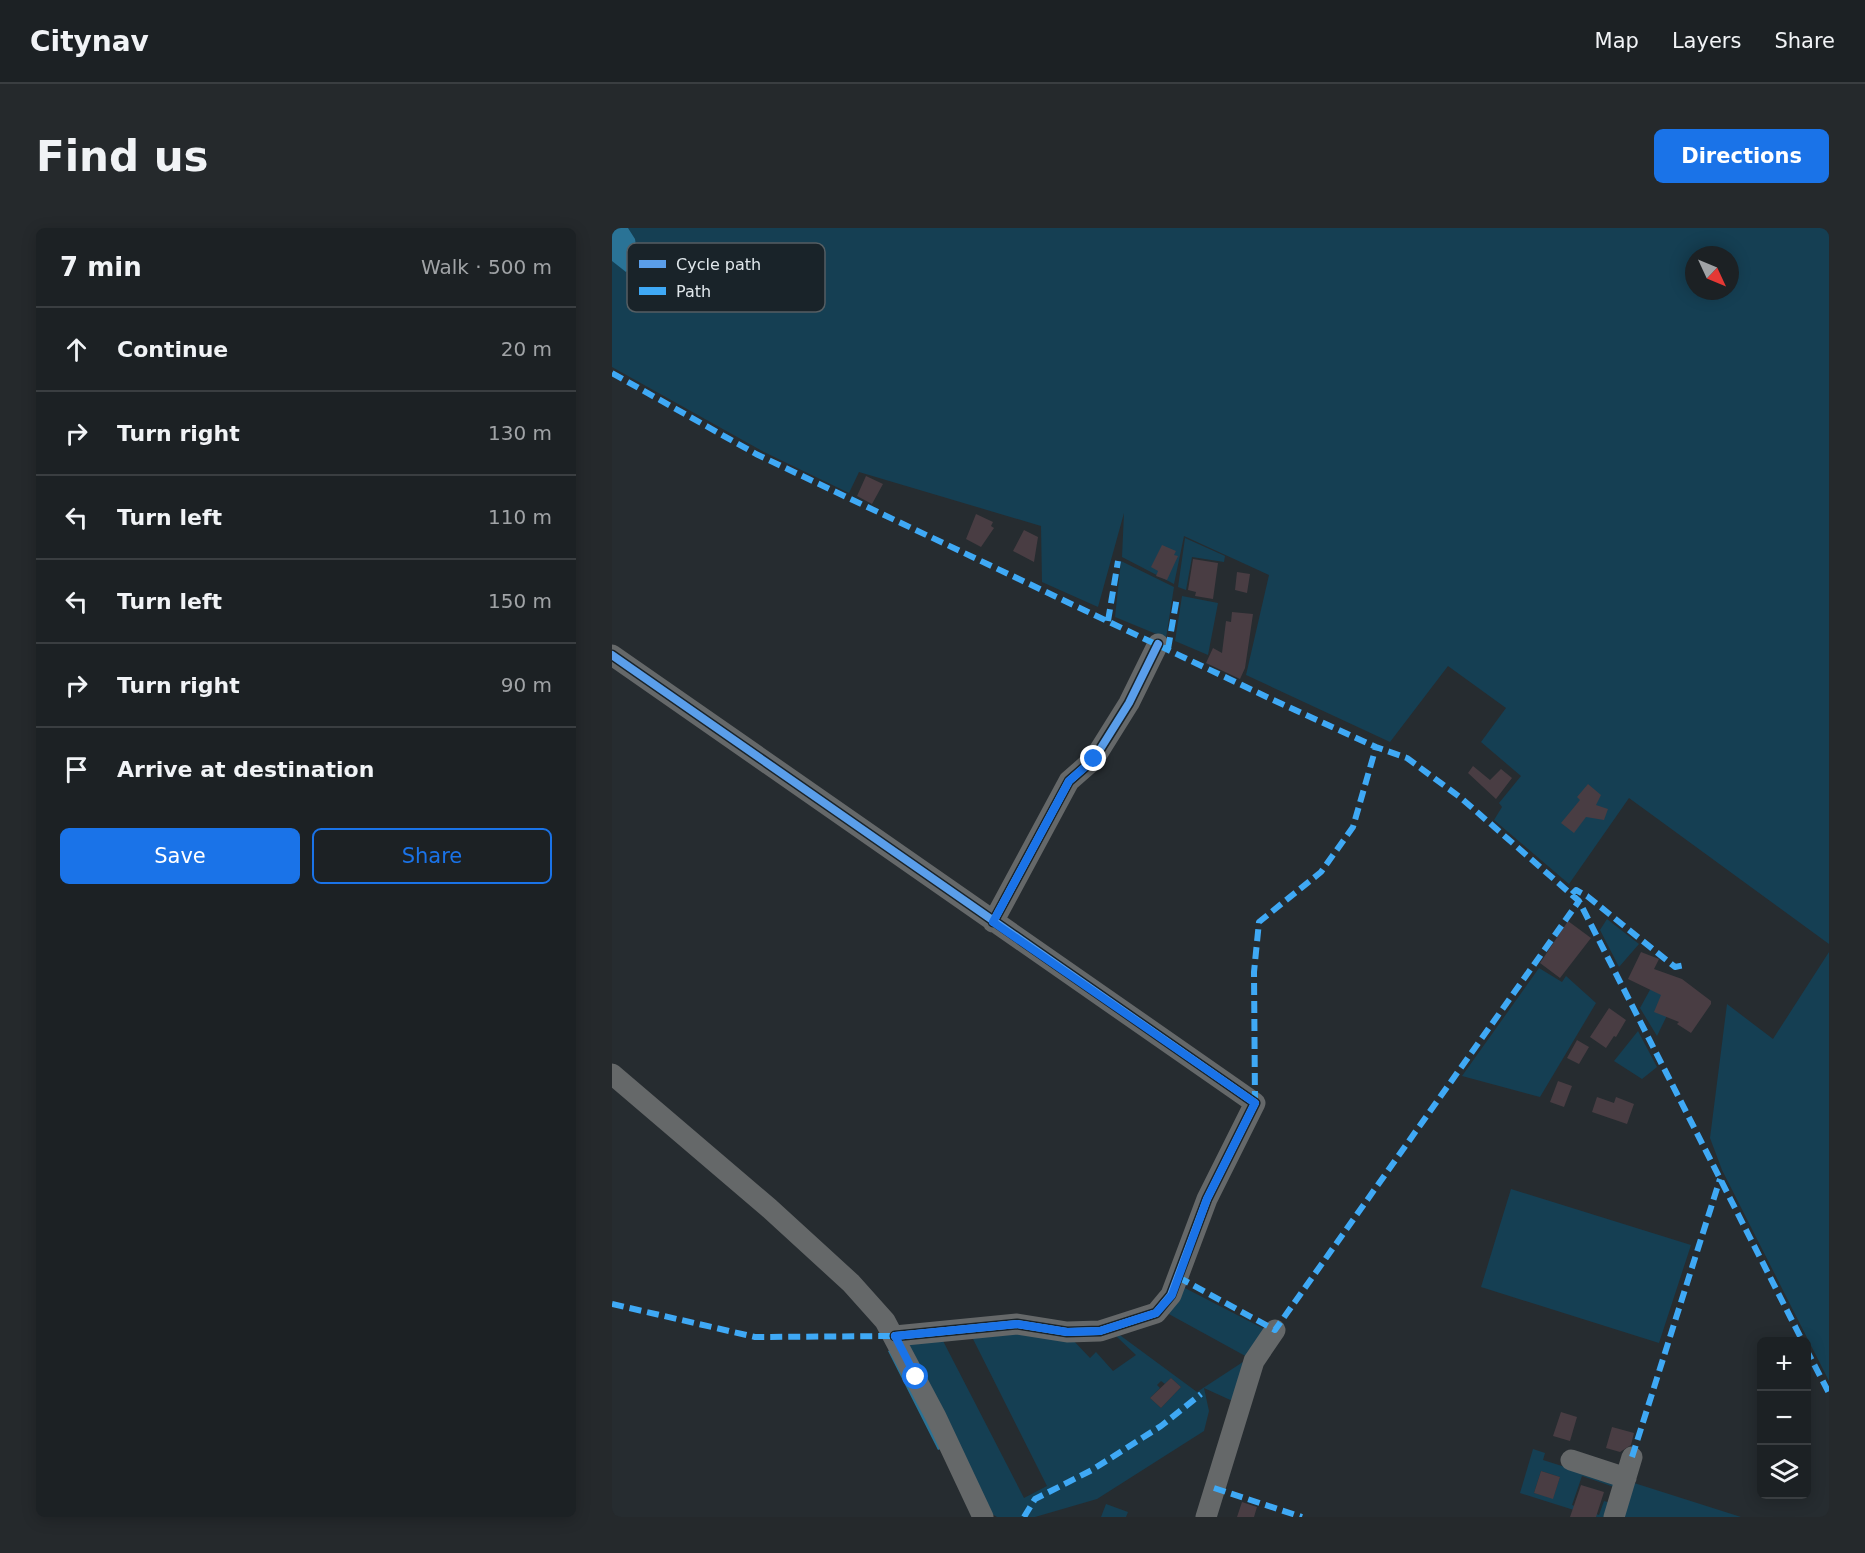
<!DOCTYPE html>
<html lang="en">
<head>
<meta charset="utf-8">
<style>
	body { margin:0; font-family:"DejaVu Sans",sans-serif; background:#25292c; color:#f1f3f6 }
	.controls { position:absolute; right:18px; bottom:18px; display:grid; overflow:hidden; border-radius:9px; box-shadow:0 3px 15px #0003 }
	.controls button { width:54px; height:54px; display:grid; place-items:center; padding:0; border:0; border-bottom:2px solid #3a3e41; background:#1c2124; color:#f1f3f6; font:30px sans-serif }
	.compass { position:absolute; left:1073px; top:18px; width:54px; height:54px; border-radius:50%; background:#1c2124; box-shadow:0 3px 15px #0003; rotate:134deg }
	.stop { position:absolute; width:18px; height:18px; margin:-14px; border:4px solid #1a73e8; border-radius:50%; background:#fff }
	.stop.end { background:#1a73e8; border-color:#fff; box-shadow:0 2px 6px #0008 }
	.list { margin:0; padding:0; list-style:none }
	h2 { display:flex; justify-content:space-between; align-items:center; height:78px; margin:0; padding:0 24px; font-size:26px }
	h2 small { font-size:20px; font-weight:400; color:#a0a3a6 }
	.list li { display:grid; grid-template-columns:39px 1fr auto; gap:18px; align-items:center; box-sizing:border-box; height:84px; padding:0 24px; border-top:2px solid #3a3e41 }
	.list b { display:block; font-size:22px; white-space:nowrap }
	.list em { font-size:20px; font-style:normal; color:#a0a3a6 }
	.actions { display:flex; gap:12px; padding:18px 24px }
	.actions a { flex:1; padding:14px 0; border:2px solid #1a73e8; border-radius:9px; text-align:center; font-size:21px; color:#1a73e8 }
	.actions .main { background:#1a73e8; color:#fff }
	.icon { flex:none; width:33px; height:33px; fill:none; stroke:currentColor; stroke-width:2; stroke-linecap:round; stroke-linejoin:round }
	.map { position:relative; flex:none; width:1217px; height:1289px; overflow:hidden; border-radius:9px }
	header { display:flex; align-items:center; gap:36px; box-sizing:border-box; height:84px; padding:0 30px; background:#1c2124; border-bottom:2px solid #3a3e41 }
	header strong { font-size:28px }
	nav { display:flex; gap:33px; margin-inline-start:auto; font-size:21px }
	.intro { display:flex; align-items:center; justify-content:space-between; box-sizing:border-box; height:144px; padding:0 36px }
	h1 { margin:0; font-size:42px }
	.button { padding:15px 27px; border-radius:9px; background:#1a73e8; color:#fff; font-size:21px; font-weight:700 }
	main { display:flex; gap:36px; padding:0 36px }
	aside { flex:1; background:#1c2124; border-radius:9px; box-shadow:0 3px 15px #0003 }
	.map>svg:first-child { display:block }
	.green { fill:#153f53; fill-rule:evenodd }
	.water { fill:#2a7396 }
	.building { fill:#493d43 }
	.lines { fill:none; stroke-linecap:round; stroke-linejoin:round }
	.minor { stroke:#656869; stroke-width:21 }
	.quiet { stroke:#3fa9f5; stroke-width:6; stroke-dasharray:12 6; stroke-linecap:butt }
	.cycleway-casing { stroke:#192329; stroke-width:11 }
	.cycleway { stroke:#5a9eea; stroke-width:8 }
	.route { stroke:#1a73e8; stroke-width:8 }
	.key { fill:#192329; stroke:#555e63; stroke-width:1.5 }
	.key-label { font-size:16px; fill:#e0e7eb }
</style>
</head>
<body>
<header>
<strong>Citynav</strong>
<nav><a>Map</a><a>Layers</a><a>Share</a></nav>
</header>
<div class="intro"><h1>Find us</h1><a class="button">Directions</a></div>
<main>
<aside>
<h2>7 min<small>Walk · 500 m</small></h2>
<ul class="list">
<li><svg class="icon" aria-label="ahead" viewBox="0 0 24 24"><path d="M12 20V5M6 11l6-6 6 6"/></svg><div><b>Continue</b></div><em>20 m</em></li>
<li><svg class="icon" aria-label="right" viewBox="0 0 24 24"><path d="M7 20v-9h11M14 6l5 5-5 5"/></svg><div><b>Turn right</b></div><em>130 m</em></li>
<li><svg class="icon" aria-label="left" viewBox="0 0 24 24"><path d="M17 20v-9H6M10 6l-5 5 5 5"/></svg><div><b>Turn left</b></div><em>110 m</em></li>
<li><svg class="icon" aria-label="left" viewBox="0 0 24 24"><path d="M17 20v-9H6M10 6l-5 5 5 5"/></svg><div><b>Turn left</b></div><em>150 m</em></li>
<li><svg class="icon" aria-label="right" viewBox="0 0 24 24"><path d="M7 20v-9h11M14 6l5 5-5 5"/></svg><div><b>Turn right</b></div><em>90 m</em></li>
<li><svg class="icon" aria-label="arrive" viewBox="0 0 24 24"><path d="M6 21V4h12l-3 4 3 4H6"/></svg><div><b>Arrive at destination</b></div></li>
</ul>
<div class="actions"><a class="main">Save</a><a>Share</a></div>
</aside>
<div class="map">
<svg width="1217" height="1289" viewBox="0 0 1217 1289">
	<rect width="100%" height="100%" fill="#262c30"/>
	<path class="green" d="M0,0H1217V716L1017,570L957,656L882,592L890,579L887,575L909,548L869,514L894,480L836,438L778,514L634,447L657,347L572,308L562,356L510,329L512,285L486,379L430,354L429,298L247,244L237,265L152,224L0,139ZM1082,27H1118V63H1082Z
		M573,310L613,328L612,334L580,329L574,362L566,359Z
		M509,333L562,359L554,410L503,389Z
		M570,368L606,375L596,427L563,413Z
		M995,691L1027,716L1007,739L988,702Z
		M1217,724V1153L1110,942L1098,910L1115,776L1161,811Z
		M927,740L950,754L954,748L984,775L928,869L850,848Z
		M1039,760L1063,771L1045,808L1028,780Z
		M1026,803L1045,839L1030,851L1002,833Z
		M899,961L1079,1017L1047,1115L869,1059Z
		M571,1059L658,1104L625,1175L592,1160L597,1183L592,1203L485,1271L423,1289H385L380,1286L294,1115L329,1109L412,1270L435,1258L359,1107L402,1103L460,1111L478,1130L484,1124L501,1143L524,1127L503,1107L505,1105L585,1164L637,1130L555,1085ZM559,1150L569,1159L549,1180L538,1170L548,1160L545,1157L549,1153L553,1156Z
		M921,1221L933,1225L931,1232L1007,1256L1005,1260L970,1248L960,1277L987,1287L992,1273L1002,1276L998,1289H984L908,1265ZM929,1243L948,1249L941,1270L922,1265Z
		M1019,1254L1129,1289H1008Z
		M494,1276L516,1284L514,1289H489Z"/>
	<path class="water" d="M0,0H16L23,11L26,30L14,44L0,33Z
		M286,1119L335,1218L326,1222L276,1123Z"/>
	<path class="building" d="M254,248L271,256L260,276L245,268Z
		M364,286L381,294L379,298L382,300L369,319L354,311Z
		M412,302L426,309L422,334L401,323Z
		M550,317L564,323L562,327L566,328L555,352L544,348L546,343L539,339Z
		M581,331L606,335L601,371L583,368L584,364L576,362Z
		M625,344L638,346L635,365L623,362Z
		M620,384L641,386L633,440L628,451L594,435L601,420L610,425L614,393L619,394Z
		M861,538L878,552L889,541L900,550L884,571L856,545Z
		M976,556L989,567L984,577L996,581L992,592L974,589L962,605L949,595L968,572L965,569Z
		M956,693L979,710L948,750L928,735Z
		M1029,724L1047,731L1042,741L1070,751L1099,773V776L1079,805L1065,796L1067,794L1042,784L1049,767L1016,751Z
		M997,780L1014,792L1004,809L1002,808L994,820L978,809Z
		M965,812L977,819L967,836L955,830Z
		M946,853L960,858L952,879L938,874Z
		M985,869L1002,875L1004,869L1022,876L1015,896L980,884Z
		M559,1150L569,1159L549,1180L538,1170Z
		M949,1184L965,1189L958,1213L941,1208Z
		M1000,1199L1022,1205L1019,1217L1008,1224L994,1220Z
		M929,1243L948,1249L941,1271L922,1265Z
		M969,1257L992,1264L984,1289H958Z
		M630,1274L645,1279L642,1289H625Z"/>
	<g class="lines">
		<path class="minor" d="M0,427L643,875L595,971L559,1067L544,1085L488,1103L455,1104L405,1096L283,1108
			M381,694L457,553L482,531L517,475L546,416
			M0,846L157,980L239,1055L273,1093L324,1189L371,1289
			M959,1232L1014,1250
			M594,1289L642,1133L663,1102
			M1002,1289L1020,1229"/>
		<path class="quiet" d="M0,145L144,226L657,470L764,519L795,530L849,570L967,673L1191,1114
			M496,393L506,333
			M556,421L565,369
			M960,666L964,662L975,668L1063,739L1073,737
			M643,875L642,744L647,694L709,644L741,599L764,519
			M566,1049L663,1102L967,673
			M0,1076L143,1109L283,1108
			M1194,1121L1217,1165
			M1020,1229L1108,951
			M602,1260L690,1289
			M412,1289L423,1271L480,1242L549,1198L589,1166"/>
		<defs>
			<path id="cycleway" d="M0,427L643,875L595,971L559,1067L544,1085L488,1103L455,1104L405,1096L283,1108
				M381,694L457,553L482,531L517,475L546,416"/>
		</defs>
		<use href="#cycleway" class="cycleway-casing"/>
		<use href="#cycleway" class="cycleway"/>
	</g>
	<g class="lines">
		<path class="route" d="M304,1149L283,1108L405,1096L455,1104L488,1103L544,1085L560,1067L595,971L643,875L381,694L457,553L482,531"/>
	</g>
	<rect x="15" y="15" width="198" height="69" rx="9" class="key"/>
	<rect x="27" y="32" width="27" height="8" fill="#5a9eea"/>
	<rect x="27" y="59" width="27" height="8" fill="#3fa9f5"/>
	<g class="key-label">
		<text x="64" y="42">Cycle path</text>
		<text x="64" y="69">Path</text>
	</g>
</svg>
<div class="controls">
<button>+</button>
<button>−</button>
<button><svg class="icon" aria-label="layers" viewBox="0 0 24 24"><path d="M12 4l9 5-9 5-9-5zM3 14l9 5 9-5"/></svg></button>
</div>
<svg class="compass" viewBox="-18 -18 36 36"><path d="M0-13l5 13h-10z" fill="#e53935"/><path d="M0 13l5-13h-10z" fill="#a0a3a6"/></svg>
<div class="stop" style="left:304px;top:1149px"></div>
<div class="stop end" style="left:482px;top:531px"></div>
</div>
</main>
</body>
</html>
